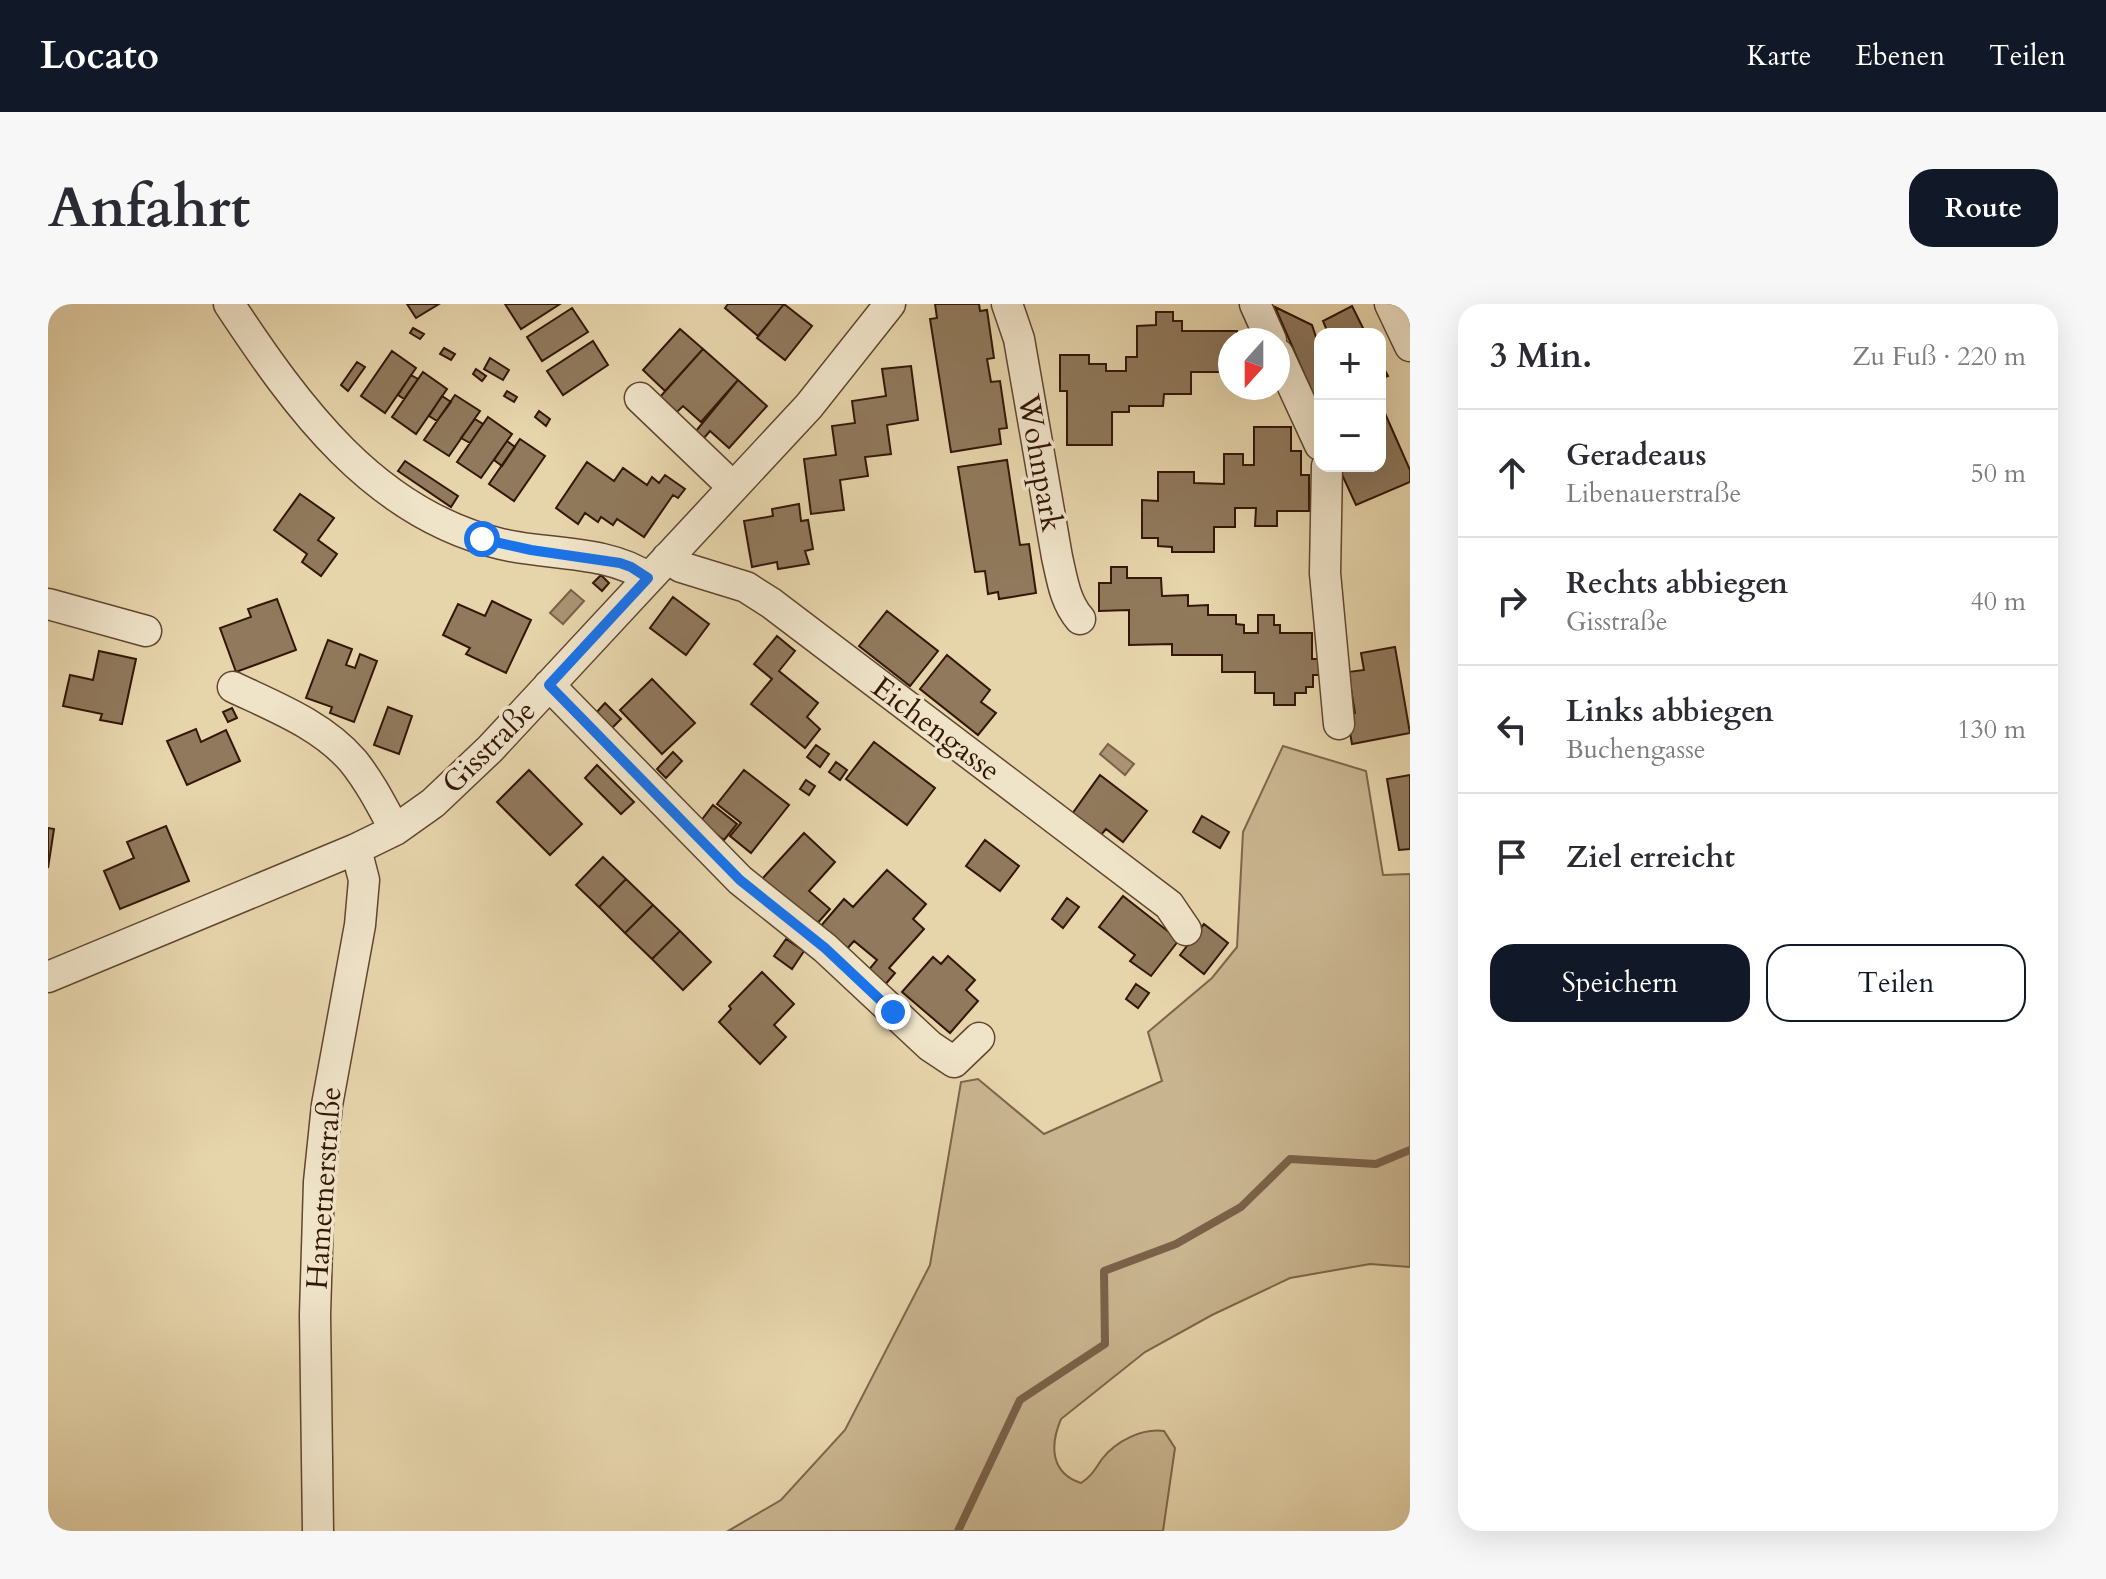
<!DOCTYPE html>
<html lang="de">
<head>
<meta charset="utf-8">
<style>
	body { margin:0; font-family:Cardo,serif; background:#f7f7f7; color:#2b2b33 }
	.controls { position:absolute; right:24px; top:24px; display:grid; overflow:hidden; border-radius:16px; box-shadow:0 8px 32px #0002 }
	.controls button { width:72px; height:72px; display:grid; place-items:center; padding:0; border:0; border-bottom:2px solid #e1e1e2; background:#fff; color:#2b2b33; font:40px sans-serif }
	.compass { position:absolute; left:1170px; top:24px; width:72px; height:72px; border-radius:50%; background:#fff; box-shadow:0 8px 32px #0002; rotate:201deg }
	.stop { position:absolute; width:24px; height:24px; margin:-18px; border:6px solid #1a73e8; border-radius:50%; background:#fff }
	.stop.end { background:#1a73e8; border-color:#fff; box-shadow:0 2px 8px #0008 }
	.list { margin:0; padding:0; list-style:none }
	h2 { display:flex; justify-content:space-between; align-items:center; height:104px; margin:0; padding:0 32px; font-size:34px }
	h2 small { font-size:26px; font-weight:400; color:#7c7c81 }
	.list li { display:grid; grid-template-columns:52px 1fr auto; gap:24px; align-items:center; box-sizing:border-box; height:128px; padding:0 32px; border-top:2px solid #e1e1e2 }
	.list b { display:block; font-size:30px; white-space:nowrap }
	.list p { margin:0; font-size:26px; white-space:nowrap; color:#7c7c81 }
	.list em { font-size:26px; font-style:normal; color:#7c7c81 }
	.actions { display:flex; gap:16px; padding:24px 32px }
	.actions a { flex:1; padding:18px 0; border:2px solid #111827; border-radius:24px; text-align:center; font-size:28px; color:#111827 }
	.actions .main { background:#111827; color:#fff }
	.icon { flex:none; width:44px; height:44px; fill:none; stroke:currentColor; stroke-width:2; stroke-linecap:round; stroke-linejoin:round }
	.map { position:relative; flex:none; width:1362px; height:1227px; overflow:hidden; border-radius:24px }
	header { display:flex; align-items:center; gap:48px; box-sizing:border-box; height:112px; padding:0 40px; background:#111827; color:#fff }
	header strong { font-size:38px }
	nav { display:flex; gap:44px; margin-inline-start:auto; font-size:28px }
	.intro { display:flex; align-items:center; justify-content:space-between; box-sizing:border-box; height:192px; padding:0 48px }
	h1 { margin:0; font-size:56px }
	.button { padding:20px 36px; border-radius:24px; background:#111827; color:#fff; font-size:28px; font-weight:700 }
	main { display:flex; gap:48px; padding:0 48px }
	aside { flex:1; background:#fff; border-radius:24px; box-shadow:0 8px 32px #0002 }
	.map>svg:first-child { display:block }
	.green { fill:#c8b48f; stroke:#7e654a; stroke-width:2 }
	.water { fill:#a99373; stroke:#7a6147; stroke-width:2 }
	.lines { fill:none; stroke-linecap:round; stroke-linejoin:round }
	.stream { stroke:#7a6147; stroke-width:8 }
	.building { fill:#90795c; stroke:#331606; stroke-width:2 }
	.minor-casing { stroke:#60462f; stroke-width:33 }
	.minor { stroke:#efe3c8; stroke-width:30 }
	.route { stroke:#1a73e8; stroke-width:10 }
	.labels { text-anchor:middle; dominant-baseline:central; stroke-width:7; stroke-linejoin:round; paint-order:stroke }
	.street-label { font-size:30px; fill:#331606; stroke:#efe3c8 }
</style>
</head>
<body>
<header>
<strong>Locato</strong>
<nav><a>Karte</a><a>Ebenen</a><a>Teilen</a></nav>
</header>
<div class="intro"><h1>Anfahrt</h1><a class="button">Route</a></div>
<main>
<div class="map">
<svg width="1362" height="1227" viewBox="0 0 1362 1227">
	<rect width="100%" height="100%" fill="#e6d4ab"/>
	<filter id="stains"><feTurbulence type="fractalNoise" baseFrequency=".0025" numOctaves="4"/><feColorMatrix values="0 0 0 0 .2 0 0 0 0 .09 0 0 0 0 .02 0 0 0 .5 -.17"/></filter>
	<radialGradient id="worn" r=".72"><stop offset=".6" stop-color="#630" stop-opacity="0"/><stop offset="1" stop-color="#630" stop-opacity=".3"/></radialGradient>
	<path class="green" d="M1235,442L1318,467L1335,571L1362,570V963L1322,960L1242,974L1164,1011L1097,1048L1013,1115C1002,1141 1002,1169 1033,1179C1044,1172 1047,1165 1054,1155C1068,1137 1094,1124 1116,1127L1127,1144L1115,1227H680L733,1196L797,1126L882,961L913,778L930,775L996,830L1114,777L1100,728L1164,674L1189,643L1195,528Z"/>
	<path class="water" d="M523,286L536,297L515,320L502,309Z
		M1060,440L1086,460L1077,471L1052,450Z"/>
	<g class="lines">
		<path class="stream" d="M910,1227L972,1096L1057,1040L1056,967L1128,940L1193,903L1242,855L1328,860L1362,846"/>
	</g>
	<path class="building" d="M359,0H391L368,14Z
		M457,0H512L473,25Z
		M680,0H736L710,32L677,4Z
		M736,0L764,22L737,56L709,34Z
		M887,0H931L932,7L939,6L946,54L939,55L943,78L952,77L959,124L951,125L953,140L903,148L882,15L889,14Z
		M1304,2L1318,30H1276L1280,29L1275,17Z
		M1227,3L1264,21L1268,33L1272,32V101L1270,102Z
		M524,4L540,28L494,57L479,33Z
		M1108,8H1125V17H1134V27H1189V36H1182V62H1179V68H1143V90H1116L1115,102H1081V108H1064V141H1019V87H1012V51H1041V60H1058V67H1078V53H1089V22L1108,21Z
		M365,24L376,30L372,35L362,29Z
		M632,25L655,45L617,87L595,66Z
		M545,37L560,61L515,91L499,67Z
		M396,44L407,50L403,56L392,50Z
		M655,45L690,76L653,118L635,102L629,108L612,93Z
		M344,47L368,64L337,109L313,92Z
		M442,54L461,66L455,76L436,65Z
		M1332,57L1340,72L1332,75Z
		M309,58L317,63L300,87L293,81Z
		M863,62L870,116L839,121L843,150L817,153L820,172L792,176L796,206L763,210L756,155L788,151L784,122L807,119L804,97L838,92L834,65Z
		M428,65L438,72L434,77L425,70Z
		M375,68L399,85L368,130L344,113Z
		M363,71L370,75L356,95L350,91Z
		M690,76L719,102L681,144L662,127L656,134L648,127Z
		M459,87L469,93L466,98L456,92Z
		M407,91L432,107L401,152L376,136Z
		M394,92L403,98L389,117L381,112Z
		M1332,98L1362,166V178L1308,201L1290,162H1332Z
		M491,107L502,115L498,122L487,113Z
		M440,113L464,130L433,174L409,158Z
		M427,115L435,120L422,139L413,134Z
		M1206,123H1243V147H1253V171H1261V207H1229V222H1207L1208,204H1187V223H1166V248H1124V243L1110,242V234H1094V196L1110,197V168H1146V179L1176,180V150H1195V161H1206Z
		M472,135L497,152L466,197L441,180Z
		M459,137L467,143L454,162L446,156Z
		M959,156L972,241L981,240L988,289L951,295L950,288L940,290L937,267L927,268L910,163Z
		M357,157L410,192L403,203L350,167Z
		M539,158L566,177L575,164L599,181L604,173L611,179L617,171L637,185L630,194L625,191L596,233L569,215L565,221L553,213L550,218L537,209L530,220L508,204Z
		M252,190L286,214L270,236L289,250L273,272L254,258L259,250L226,226Z
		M751,200L753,217L760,216L765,245L757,247L761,260L730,265L729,258L704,263L696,217L725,212L724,205Z
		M1063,263H1079V274H1113L1114,292L1140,291V302L1160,301V311H1188V320L1196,321V329H1210V311H1226V321H1232V329H1264V355H1273V371H1265V383H1258V389H1247V401H1226V389H1207V368H1174V351H1124V340L1081,341V306L1051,307V279H1063Z
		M553,271L561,279L554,287L545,279Z
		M625,293L661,320L638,351L602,324Z
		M229,295L248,346L188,368L172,324L203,313L200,305Z
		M444,297L483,316L458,369L418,350L422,344L395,331L410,300L437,312Z
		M839,307L890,347L862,382L811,342Z
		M729,332L747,347L731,367L770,399L759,413L772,425L757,444L703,400L724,375L706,360Z
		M280,336L304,345L298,361L307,364L312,350L329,357L306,418L282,409L284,403L258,394Z
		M1347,343L1362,429L1304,440L1299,411L1307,409L1300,368L1316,366L1313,349Z
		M51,347L88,355L74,420L52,416L54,410L15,402L22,371L45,376Z
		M899,351L942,386L933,398L948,409L930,431L872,385Z
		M604,375L647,419L614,450L572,406Z
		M557,399L573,415L563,425L547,410Z
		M340,403L364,412L351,450L326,441Z
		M184,404L189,414L180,418L175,408Z
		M148,425L153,438L178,426L192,457L139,481L119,437Z
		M826,438L887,484L859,521L798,475Z
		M768,441L781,450L772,463L759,453Z
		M625,448L634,457L618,474L609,465Z
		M788,458L799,466L792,476L781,468Z
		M549,461L586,498L573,510L537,474Z
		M481,466L534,520L502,551L449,498Z
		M696,466L741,501L703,549L682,532L693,519L669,500Z
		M1052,471L1099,507L1075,538L1058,525L1053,531L1024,510Z
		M1362,471V545L1351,546L1339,475Z
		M758,476L767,482L761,491L752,485Z
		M665,501L689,520L676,536L652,518Z
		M1154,512L1181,528L1172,544L1145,528Z
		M118,522L141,577L72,605L56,567L86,554L79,538Z
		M0,524L6,525L0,564Z
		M756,529L787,558L761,587L782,605L767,622L714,575Z
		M937,536L971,562L952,587L918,562Z
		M555,553L578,575L551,603L528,581Z
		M839,566L878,600L865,615L876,625L841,664L847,669L836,682L819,668L829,656L806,637L798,646L772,623L796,595L805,603Z
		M578,575L605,601L577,629L551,603Z
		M1075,592L1131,636L1103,672L1082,657L1087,651L1051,623Z
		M1019,594L1031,603L1015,624L1004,615Z
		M605,601L632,627L604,655L577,629Z
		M1156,620L1180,639L1156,670L1132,651Z
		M632,627L663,658L635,686L604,655Z
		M738,635L756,647L744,665L726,652Z
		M900,652L927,676L918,686L930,697L902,729L854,688L885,653L893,660Z
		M714,668L746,700L726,721L738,733L712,760L671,718L683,705L681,702Z
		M1088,680L1101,689L1090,704L1078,695Z"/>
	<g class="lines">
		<defs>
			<path id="minor" d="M181,0C249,103 326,210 453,240C498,251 562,246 600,274
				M959,0L971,35L1009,253C1014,275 1017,298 1032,315
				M1207,0L1223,36
				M1342,0L1362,42
				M1230,50L1272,141
				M592,94L685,183
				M1279,162L1277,269L1291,420
				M619,254L633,263L698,283L723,299L1121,601L1138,626
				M0,300L98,327
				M501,381L692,576L777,644L882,742L906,758L931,734
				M185,383C227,403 274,421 305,457C322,478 334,502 347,526
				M0,673L308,545L347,526L385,499L442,445L761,102L842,0
				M270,1227L267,1011L271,878L279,801L312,621L316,576L308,545"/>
		</defs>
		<use href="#minor" class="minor-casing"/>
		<use href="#minor" class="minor"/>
	</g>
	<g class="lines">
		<path class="route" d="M434,235L483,246L572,259L583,263L600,274L501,381L692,576L777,644L845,708"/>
	</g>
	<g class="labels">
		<g class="street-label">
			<text transform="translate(992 159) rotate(80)">Wohnpark</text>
			<text transform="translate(888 425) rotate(37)">Eichengasse</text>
			<text transform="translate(441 443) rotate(-45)">Gisstraße</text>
			<text transform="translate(276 884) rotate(-86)">Hametnerstraße</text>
		</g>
	</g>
	<rect width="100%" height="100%" filter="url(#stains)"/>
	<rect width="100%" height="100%" fill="url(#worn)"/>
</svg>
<div class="controls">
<button>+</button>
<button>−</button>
</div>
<svg class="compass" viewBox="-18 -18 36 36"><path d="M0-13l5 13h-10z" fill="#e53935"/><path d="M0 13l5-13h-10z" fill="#7c7c81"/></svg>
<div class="stop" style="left:434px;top:235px"></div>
<div class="stop end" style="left:845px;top:708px"></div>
</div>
<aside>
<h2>3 Min.<small>Zu Fuß · 220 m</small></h2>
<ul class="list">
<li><svg class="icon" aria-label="ahead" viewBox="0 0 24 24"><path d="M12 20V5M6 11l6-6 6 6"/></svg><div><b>Geradeaus</b><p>Libenauerstraße</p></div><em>50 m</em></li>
<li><svg class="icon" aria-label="right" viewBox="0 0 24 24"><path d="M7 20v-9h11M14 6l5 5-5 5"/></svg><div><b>Rechts abbiegen</b><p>Gisstraße</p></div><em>40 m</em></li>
<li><svg class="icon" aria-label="left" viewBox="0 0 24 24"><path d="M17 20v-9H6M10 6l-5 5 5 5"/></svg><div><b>Links abbiegen</b><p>Buchengasse</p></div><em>130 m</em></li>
<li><svg class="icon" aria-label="arrive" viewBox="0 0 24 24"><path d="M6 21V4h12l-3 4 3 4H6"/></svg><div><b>Ziel erreicht</b></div></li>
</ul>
<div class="actions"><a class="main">Speichern</a><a>Teilen</a></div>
</aside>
</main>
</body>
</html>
